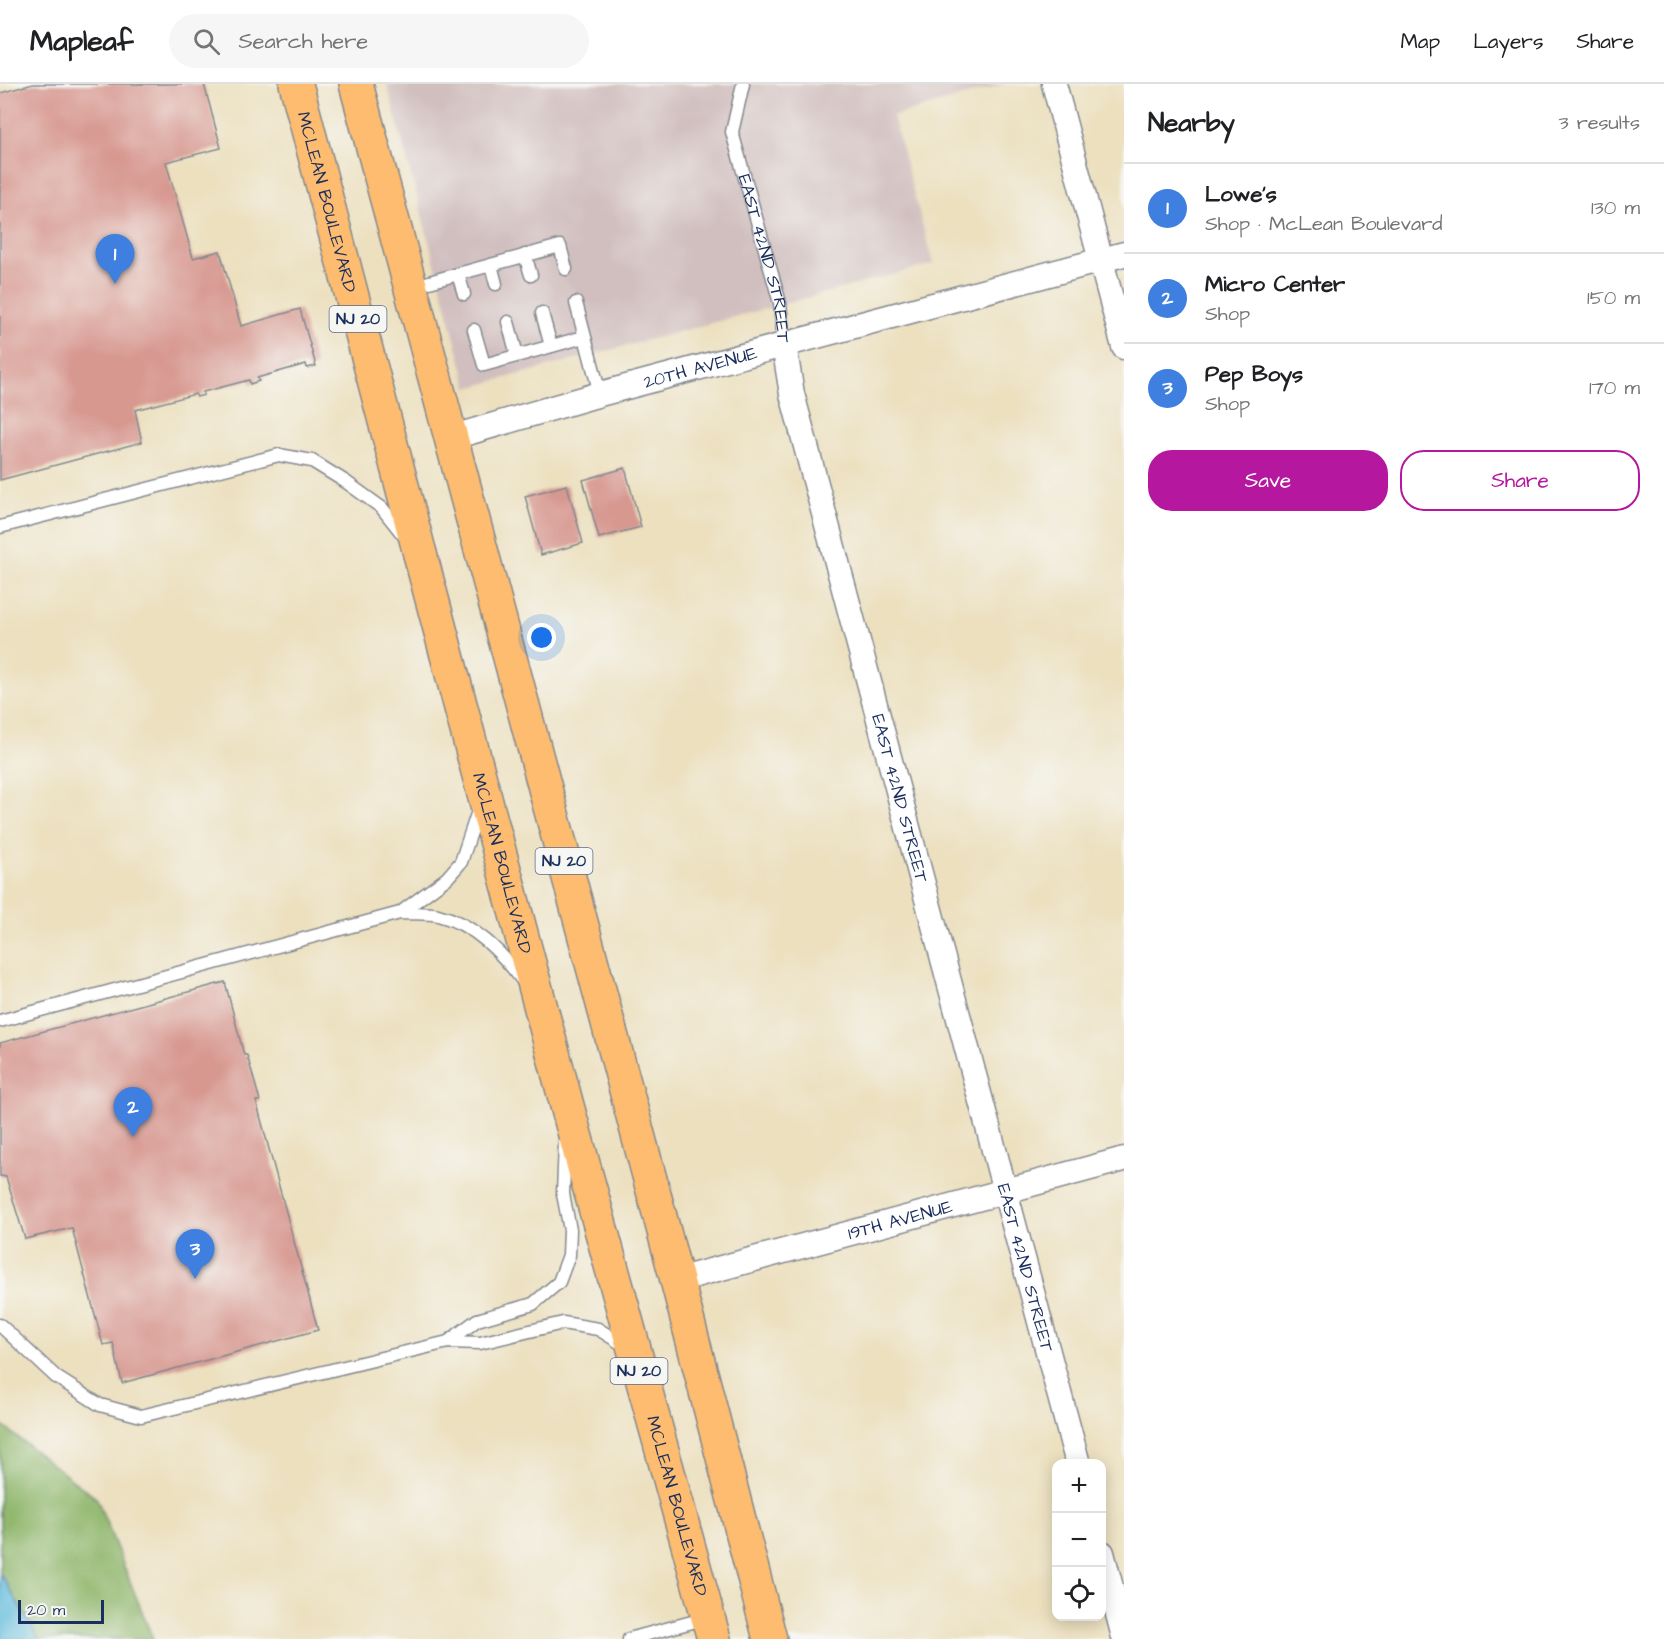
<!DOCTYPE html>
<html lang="en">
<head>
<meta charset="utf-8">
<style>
	body { margin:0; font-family:"Architects Daughter",sans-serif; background:#f6f6f6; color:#202124 }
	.controls { position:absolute; right:18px; bottom:18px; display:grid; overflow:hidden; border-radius:12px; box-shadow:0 3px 15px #0003 }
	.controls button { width:54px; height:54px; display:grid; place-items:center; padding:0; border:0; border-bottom:2px solid #e0e0e0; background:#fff; color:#202124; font:30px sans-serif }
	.scale { position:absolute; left:18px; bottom:15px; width:86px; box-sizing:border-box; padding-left:6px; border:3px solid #1b2f5e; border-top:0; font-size:16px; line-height:21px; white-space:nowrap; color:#1b2f5e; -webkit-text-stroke:4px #f6f6f2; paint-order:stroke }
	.you { position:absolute; left:542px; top:554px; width:21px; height:21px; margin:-15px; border:4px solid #fff; border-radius:50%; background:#1a73e8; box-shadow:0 0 0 9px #1a73e833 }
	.badge { display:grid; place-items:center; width:39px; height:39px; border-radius:50%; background:#b5179e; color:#fff; font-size:20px; font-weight:700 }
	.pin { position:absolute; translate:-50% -50px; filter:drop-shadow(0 2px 3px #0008) }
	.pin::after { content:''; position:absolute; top:32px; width:21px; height:18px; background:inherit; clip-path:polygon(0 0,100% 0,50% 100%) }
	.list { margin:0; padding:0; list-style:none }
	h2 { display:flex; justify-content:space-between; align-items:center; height:78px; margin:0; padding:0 24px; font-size:26px }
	h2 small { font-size:20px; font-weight:400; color:#757577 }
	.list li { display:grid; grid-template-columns:39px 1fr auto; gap:18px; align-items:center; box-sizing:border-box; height:90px; padding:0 24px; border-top:2px solid #e0e0e0 }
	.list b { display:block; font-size:22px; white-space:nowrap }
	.list p { margin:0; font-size:20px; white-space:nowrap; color:#757577 }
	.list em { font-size:20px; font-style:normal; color:#757577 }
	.actions { display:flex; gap:12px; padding:18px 24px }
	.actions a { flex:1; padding:14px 0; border:2px solid #b5179e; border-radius:24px; text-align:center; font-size:21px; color:#b5179e }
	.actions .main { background:#b5179e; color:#fff }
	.icon { flex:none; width:33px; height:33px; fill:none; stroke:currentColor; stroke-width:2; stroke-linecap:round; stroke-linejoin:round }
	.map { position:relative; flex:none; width:1124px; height:1555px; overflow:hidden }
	header { display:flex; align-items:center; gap:36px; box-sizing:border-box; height:84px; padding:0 30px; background:#fff; border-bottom:2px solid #e0e0e0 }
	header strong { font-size:28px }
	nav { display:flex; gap:33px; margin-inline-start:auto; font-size:21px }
	.search { width:420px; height:54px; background:#f6f6f6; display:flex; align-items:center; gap:15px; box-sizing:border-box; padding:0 21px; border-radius:33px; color:#757577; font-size:22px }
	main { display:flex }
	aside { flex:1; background:#fff }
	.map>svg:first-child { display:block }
	.industrial { fill:#d1bfbf }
	.forest { fill:#92b86e; stroke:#567466; stroke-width:1.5 }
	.water { fill:#5fbbdd; stroke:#3d759e; stroke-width:1.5 }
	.building { fill:#d79890 }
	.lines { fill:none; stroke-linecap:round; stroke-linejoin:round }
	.service-casing { stroke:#84888e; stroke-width:15 }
	.minor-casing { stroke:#84888e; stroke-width:27 }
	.primary-casing { stroke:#84888e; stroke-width:36 }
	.motorway-casing { stroke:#84888e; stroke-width:36 }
	.service { stroke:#fff; stroke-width:12 }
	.minor { stroke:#fff; stroke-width:24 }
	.primary { stroke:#fdbc70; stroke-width:33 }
	.motorway { stroke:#fdbc70; stroke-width:33 }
	.labels { text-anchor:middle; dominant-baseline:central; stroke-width:5; stroke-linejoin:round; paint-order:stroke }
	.shield { fill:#f6f6f2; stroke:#5d6b8a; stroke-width:1.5 }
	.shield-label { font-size:16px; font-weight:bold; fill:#1b2f5e }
	.street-label { font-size:18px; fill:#1b2f5e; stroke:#f6f6f2 }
</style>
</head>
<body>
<header>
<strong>Mapleaf</strong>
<div class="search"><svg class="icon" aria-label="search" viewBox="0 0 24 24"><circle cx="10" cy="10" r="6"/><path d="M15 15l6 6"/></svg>Search here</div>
<nav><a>Map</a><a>Layers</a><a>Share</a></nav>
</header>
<main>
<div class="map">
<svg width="1124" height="1555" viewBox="0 0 1124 1555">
	<rect width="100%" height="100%" fill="#f6f6f2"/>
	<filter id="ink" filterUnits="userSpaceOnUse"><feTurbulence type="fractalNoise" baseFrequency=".0167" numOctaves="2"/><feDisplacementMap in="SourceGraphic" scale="12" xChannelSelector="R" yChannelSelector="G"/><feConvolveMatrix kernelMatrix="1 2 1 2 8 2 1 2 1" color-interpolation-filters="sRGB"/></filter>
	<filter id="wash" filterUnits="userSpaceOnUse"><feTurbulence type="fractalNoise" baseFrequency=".008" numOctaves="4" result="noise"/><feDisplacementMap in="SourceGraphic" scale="24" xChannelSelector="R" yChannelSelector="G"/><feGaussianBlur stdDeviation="1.35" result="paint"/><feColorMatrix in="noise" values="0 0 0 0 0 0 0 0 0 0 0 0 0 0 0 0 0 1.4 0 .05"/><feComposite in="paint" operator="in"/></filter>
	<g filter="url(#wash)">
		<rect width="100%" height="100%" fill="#ece0bf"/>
		<path class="industrial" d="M387,0H1005L893,32L933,180L468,304Z"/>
		<path class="forest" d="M0,1340L97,1415L153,1555H39L0,1489Z"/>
		<path class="water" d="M0,1489L39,1555H0Z"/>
		<g id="blocks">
			<path class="building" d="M33,0H204L221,64L166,78L193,174L220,167L241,242L300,225L316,282L307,284L306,280L257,294L259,297L250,300L249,296L203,308L204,311L197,313L195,310L135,326L142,358L0,396V9Z
				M625,384L641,443L599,454L583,396Z
				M567,401L583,459L541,471L525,412Z
				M225,898L244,971H247L260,1017H256L318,1246L122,1299L113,1259L103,1261L72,1144L25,1155L6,1093L0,1092V959Z"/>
		</g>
	</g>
	<g filter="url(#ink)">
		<use href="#blocks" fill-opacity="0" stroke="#84888e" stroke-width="1.5"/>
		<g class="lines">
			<defs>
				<g id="service">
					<path id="s1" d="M743,0L732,48L780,219L784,261"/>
					<path d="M525,171L531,191"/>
					<path d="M491,181L496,200"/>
					<path d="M458,190L464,210"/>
					<path d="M411,203L560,162L566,185"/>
					<path d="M576,219L600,310"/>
					<path d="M542,229L551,262"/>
					<path d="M508,238L517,271"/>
					<path d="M474,246L484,281L584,253"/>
					<path d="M0,443L279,371L312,377L346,398L382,424L405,453"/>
					<path d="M400,829L447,794L461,778L479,724"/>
					<path d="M0,937L400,829C412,830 426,828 438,831C474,840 501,868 523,897"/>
					<path d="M0,1241L56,1293L100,1321L141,1332L448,1258L480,1259L563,1239L598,1245L627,1263"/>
					<path d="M448,1258L477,1236L533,1220L559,1198L569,1171L570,1146L563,1110L565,1058"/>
					<path d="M629,1555L707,1534"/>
				</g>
				<g id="minor">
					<path d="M1054,0L1124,263"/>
					<path id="s2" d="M784,261L792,310L1078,1380"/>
					<path id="s3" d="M450,354L600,310L1124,170"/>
					<path id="s4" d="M677,1196L1124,1075"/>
					<path d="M1102,1469L1124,1553"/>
				</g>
				<g id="primary">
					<path d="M356,0L677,1196L770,1555"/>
					<path id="s5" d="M420,470L566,1018L714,1555"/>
				</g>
				<g id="motorway">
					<path id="s6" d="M296,0L420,470"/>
				</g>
			</defs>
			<use href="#service" class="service-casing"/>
			<use href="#minor" class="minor-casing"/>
			<use href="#primary" class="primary-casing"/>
			<use href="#motorway" class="motorway-casing"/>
			<use href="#service" class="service"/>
			<use href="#minor" class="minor"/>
			<use href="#primary" class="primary"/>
			<use href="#motorway" class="motorway"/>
		</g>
	</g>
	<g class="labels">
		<g class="shield">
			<rect x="329.5" y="222" width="57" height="26" rx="4.5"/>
			<rect x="535.5" y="764" width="57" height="26" rx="4.5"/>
			<rect x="610.5" y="1274" width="57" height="26" rx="4.5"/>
		</g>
		<g class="shield-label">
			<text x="358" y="235">NJ 20</text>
			<text x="564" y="777">NJ 20</text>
			<text x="639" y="1287">NJ 20</text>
		</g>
		<g class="street-label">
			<text stroke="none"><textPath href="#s6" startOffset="122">MCLEAN BOULEVARD</textPath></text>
			<text stroke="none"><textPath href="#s1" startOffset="180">EAST 42ND STREET</textPath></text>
			<text stroke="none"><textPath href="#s3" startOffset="260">20TH AVENUE</textPath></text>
			<text stroke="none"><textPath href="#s2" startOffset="468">EAST 42ND STREET</textPath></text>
			<text stroke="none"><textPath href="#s5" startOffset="320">MCLEAN BOULEVARD</textPath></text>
			<text stroke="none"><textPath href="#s4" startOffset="231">19TH AVENUE</textPath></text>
			<text stroke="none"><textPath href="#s2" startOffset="954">EAST 42ND STREET</textPath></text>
			<text stroke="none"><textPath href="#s5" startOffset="986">MCLEAN BOULEVARD</textPath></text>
		</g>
	</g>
</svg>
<div class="controls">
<button>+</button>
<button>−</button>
<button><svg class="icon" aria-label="locate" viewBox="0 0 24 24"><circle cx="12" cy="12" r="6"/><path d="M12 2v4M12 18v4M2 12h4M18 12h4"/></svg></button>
</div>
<div class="scale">20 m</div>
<div class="you"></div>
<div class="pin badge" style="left:115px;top:200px;background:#3f7fe0">1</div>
<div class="pin badge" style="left:133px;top:1053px;background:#3f7fe0">2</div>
<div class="pin badge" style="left:195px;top:1195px;background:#3f7fe0">3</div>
</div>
<aside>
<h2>Nearby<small>3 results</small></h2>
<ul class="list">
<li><span class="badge" style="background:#3f7fe0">1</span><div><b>Lowe's</b><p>Shop · McLean Boulevard</p></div><em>130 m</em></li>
<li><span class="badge" style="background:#3f7fe0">2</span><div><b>Micro Center</b><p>Shop</p></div><em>150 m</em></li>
<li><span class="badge" style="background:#3f7fe0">3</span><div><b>Pep Boys</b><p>Shop</p></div><em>170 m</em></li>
</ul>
<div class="actions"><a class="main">Save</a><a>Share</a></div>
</aside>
</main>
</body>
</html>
